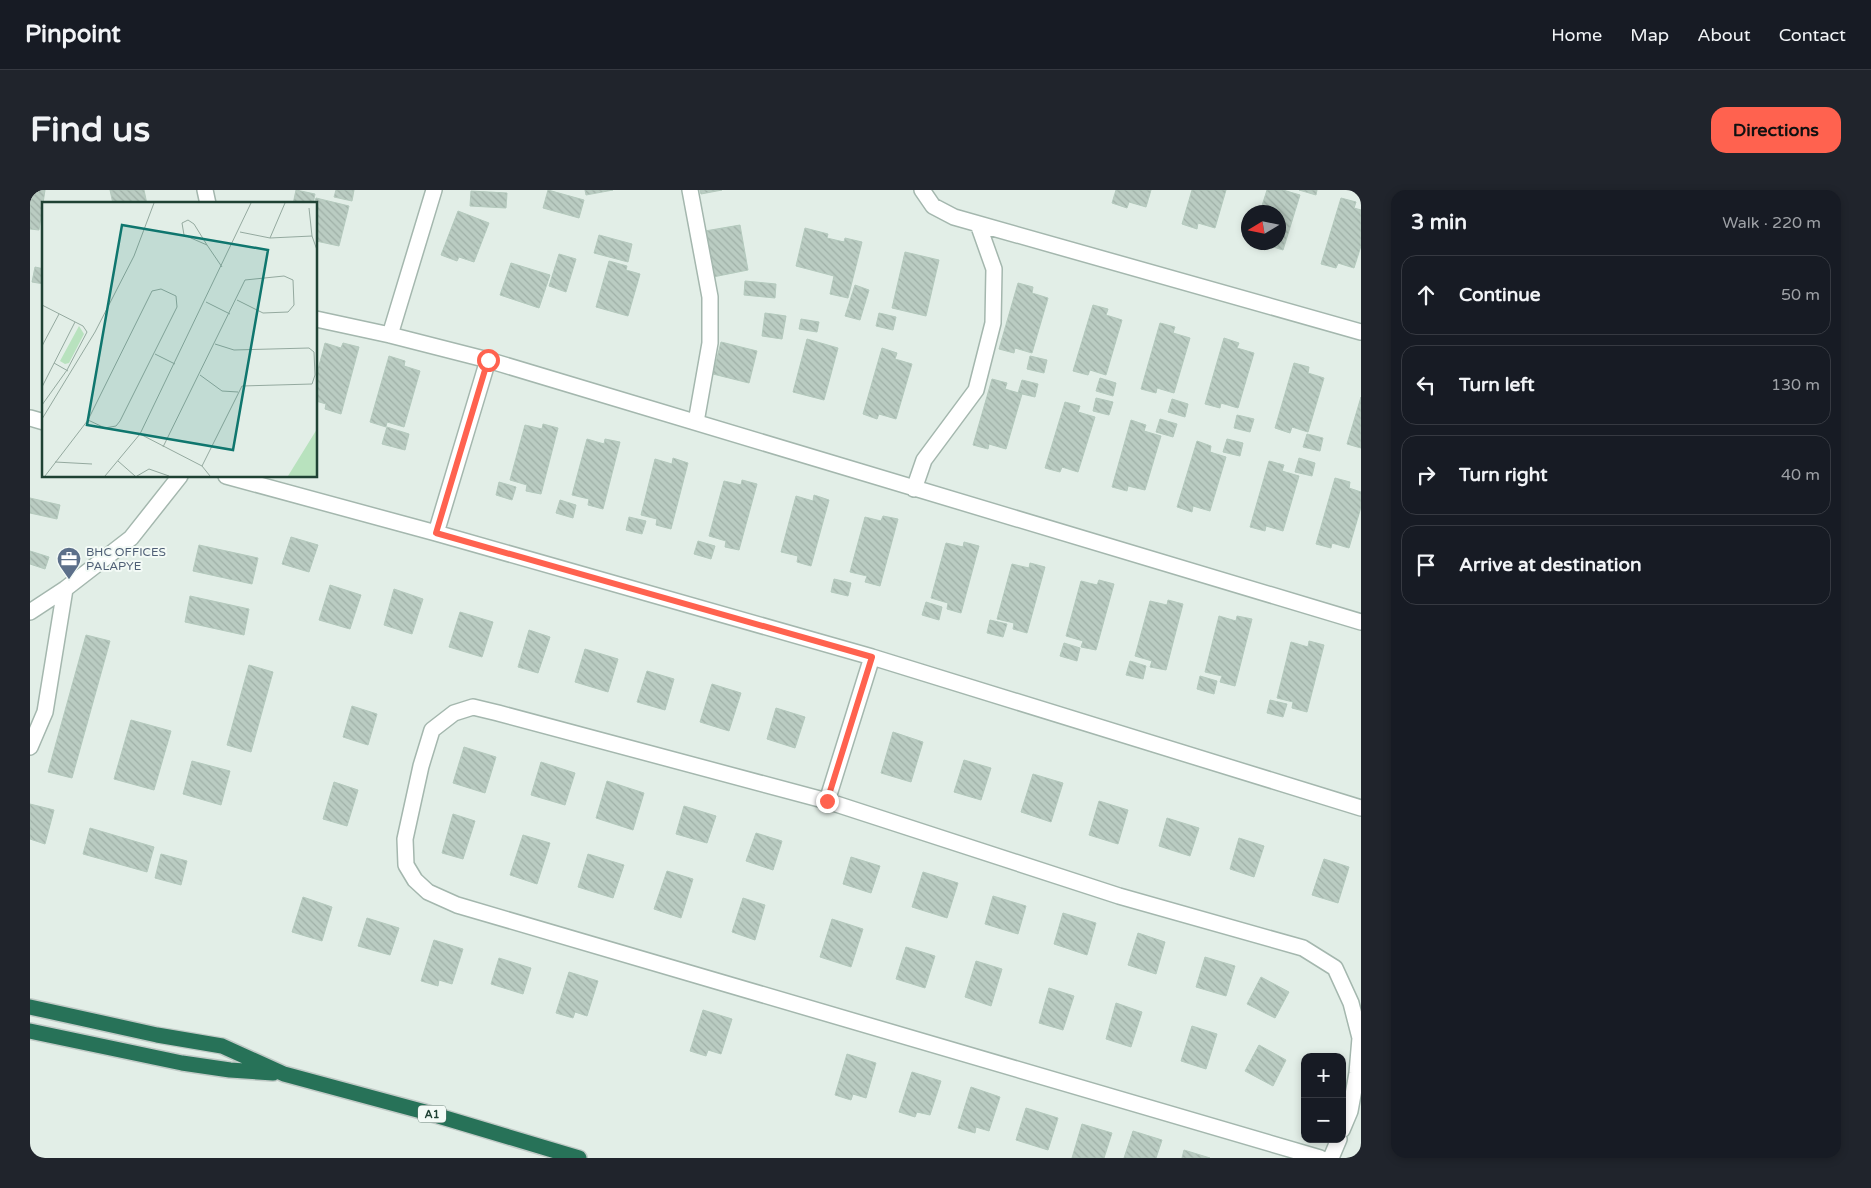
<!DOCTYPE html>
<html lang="en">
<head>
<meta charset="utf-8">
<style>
	body { margin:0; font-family:"Varela Round",sans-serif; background:#20242c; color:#f1f3f6 }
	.controls { position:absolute; right:15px; bottom:15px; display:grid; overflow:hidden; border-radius:10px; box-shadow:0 2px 8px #0003 }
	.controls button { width:45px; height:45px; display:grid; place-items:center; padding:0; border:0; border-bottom:1px solid #363941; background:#171b24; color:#f1f3f6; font:25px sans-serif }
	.compass { position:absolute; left:1211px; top:15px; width:45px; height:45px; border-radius:50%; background:#171b24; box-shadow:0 2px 8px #0003; rotate:260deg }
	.stop { position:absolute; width:15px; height:15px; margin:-11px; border:4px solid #ff624f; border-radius:50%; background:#fff }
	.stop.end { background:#ff624f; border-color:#fff; box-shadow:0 1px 5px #0008 }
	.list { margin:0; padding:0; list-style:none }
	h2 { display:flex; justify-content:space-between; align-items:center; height:65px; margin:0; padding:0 20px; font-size:21px }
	h2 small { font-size:16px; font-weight:400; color:#9ea1a6 }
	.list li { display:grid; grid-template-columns:32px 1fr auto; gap:15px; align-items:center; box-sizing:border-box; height:80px; margin:0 10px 10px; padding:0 10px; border:1px solid #363941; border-radius:15px }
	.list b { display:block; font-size:19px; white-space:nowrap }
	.list em { font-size:16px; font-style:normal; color:#9ea1a6 }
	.icon { flex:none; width:28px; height:28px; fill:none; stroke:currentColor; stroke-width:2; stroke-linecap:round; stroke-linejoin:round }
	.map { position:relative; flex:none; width:1331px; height:968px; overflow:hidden; border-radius:15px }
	header { display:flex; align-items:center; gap:30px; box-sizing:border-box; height:70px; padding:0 25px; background:#171b24; border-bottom:1px solid #363941 }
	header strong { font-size:24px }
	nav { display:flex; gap:28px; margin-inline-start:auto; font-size:18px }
	.intro { display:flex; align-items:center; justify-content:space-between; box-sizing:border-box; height:120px; padding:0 30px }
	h1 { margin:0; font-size:35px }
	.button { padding:12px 22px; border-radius:15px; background:#ff624f; color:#111; font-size:18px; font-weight:700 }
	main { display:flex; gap:30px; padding:0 30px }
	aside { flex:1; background:#171b24; border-radius:15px; box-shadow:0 2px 8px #0003 }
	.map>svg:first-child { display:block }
	.building { fill:url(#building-back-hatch); stroke:#b4c9bd }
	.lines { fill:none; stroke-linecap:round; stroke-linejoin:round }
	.minor-casing { stroke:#a4b7ae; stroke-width:18 }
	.highway-casing { stroke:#c0cac6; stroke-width:18 }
	.minor { stroke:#fff; stroke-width:15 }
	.highway { stroke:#277258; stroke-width:15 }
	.route { stroke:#ff624f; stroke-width:6 }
	.labels { text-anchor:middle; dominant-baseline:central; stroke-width:4; stroke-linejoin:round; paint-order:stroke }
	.shield { fill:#f3faf6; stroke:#5f796e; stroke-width:1 }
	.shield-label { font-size:11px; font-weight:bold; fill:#1f4234 }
	.service-label { font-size:12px; fill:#4e5e75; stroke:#f3faf6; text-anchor:start }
	.inset-road { fill:none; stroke:#94a99f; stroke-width:1 }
	.view { fill:#0f766e; fill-opacity:0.15; stroke:#0f766e; stroke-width:2.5 }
	.inset-edge { fill:none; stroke:#1f4234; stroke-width:2.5 }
</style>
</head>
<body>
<header>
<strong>Pinpoint</strong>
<nav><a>Home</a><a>Map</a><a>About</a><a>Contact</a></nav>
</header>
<div class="intro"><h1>Find us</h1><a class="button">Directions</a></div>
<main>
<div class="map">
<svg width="1331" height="968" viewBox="0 0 1331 968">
	<defs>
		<pattern id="building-back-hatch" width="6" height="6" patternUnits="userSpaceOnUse" patternTransform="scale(1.25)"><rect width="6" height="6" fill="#baccc2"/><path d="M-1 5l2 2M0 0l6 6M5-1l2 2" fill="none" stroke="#9fb0a7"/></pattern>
	</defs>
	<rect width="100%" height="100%" fill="#e2eee7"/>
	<path class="building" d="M0,0H15L9,40L0,39Z
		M80,0H114L117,14H83Z
		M266,0L285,4L283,14H263Z
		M306,0H324L322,11L304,7Z
		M518,0L554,10L549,28L513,18Z
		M555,0H583L556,5Z
		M670,0H692L671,4Z
		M1086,0H1121L1116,17L1099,12L1097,18L1082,13Z
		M1162,0H1196L1185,38L1168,33L1167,39L1152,34Z
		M1237,0H1253L1270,5L1253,60L1237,55L1235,60L1220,55L1221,52H1248V22H1230Z
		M1269,0H1287L1286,5Z
		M441,1L477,3L476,18L440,16Z
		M286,8L319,16L309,56L286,51V14H284Z
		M1311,8L1326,12L1324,18L1331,20V56L1324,78L1308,73L1306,78L1291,74Z
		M428,21L459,33L444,72L429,67L427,71L411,65Z
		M710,35L718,80L683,87L675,41Z
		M775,38L798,44L797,48L814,52L815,48L832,52L818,108L800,104L804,86L766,76Z
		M569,45L602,54L598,72L564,63Z
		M875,62L909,70L896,126L862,118Z
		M529,64L546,69L536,102L519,96Z
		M579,71L597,76L596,80L610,84L598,126L566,117Z
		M481,73L520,85L509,118L470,105Z
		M5,77L14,79V94L2,92Z
		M715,91L746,94L745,108L714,105Z
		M988,93L1003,97L1002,103L1018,108L1002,163L985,158L984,163L969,159Z
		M825,95L839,100L830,130L815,126Z
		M1063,115L1078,119L1076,125L1092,130L1076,185L1060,180L1058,185L1043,181Z
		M735,123L756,126L752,149L732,146Z
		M849,123L866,127L863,140L846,136Z
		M771,129L789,132L787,142L769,139Z
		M1130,133L1145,137L1143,143L1160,148L1144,203L1127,198L1126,203L1111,199Z
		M1194,148L1209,153L1207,158L1224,163L1208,218L1191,213L1190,218L1175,214Z
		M777,149L808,158L794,210L763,202Z
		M691,152L727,161L719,193L683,184Z
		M295,153L311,158L313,153L329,157L311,224L295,219L296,214L286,211V187Z
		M852,158L867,163L865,169L882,174L866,229L849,224L847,229L833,224Z
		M359,166L375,171L374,176L390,181L374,237L357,232L356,237L340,232Z
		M1000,166L1017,170L1014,183L997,179Z
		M1264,173L1279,177L1278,183L1294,188L1278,242L1262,237L1260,243L1245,238Z
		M1070,188L1086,193L1083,206L1066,201Z
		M962,189L977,193L975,199L992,204L976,259L959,254L958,259L943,255Z
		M992,190L1008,194L1005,207L988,203Z
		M1331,207V258L1317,254Z
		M1066,208L1083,212L1079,225L1063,221Z
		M1142,209L1158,214L1155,227L1138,222Z
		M1035,212L1050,216L1048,222L1065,227L1048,282L1032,277L1030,282L1015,278Z
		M1207,225L1224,229L1220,242L1204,238Z
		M1130,229L1147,234L1143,247L1126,242Z
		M1101,230L1116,235L1114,241L1131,246L1115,300L1098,296L1097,301L1082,297Z
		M513,234L528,238L511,304L496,301L497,295L480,290L495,235L512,239Z
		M357,237L379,244L375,260L352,254Z
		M1277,244L1293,248L1290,261L1273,257Z
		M557,249L574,254L575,249L590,252L573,319L558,315L559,309L542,305Z
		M1197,249L1213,253L1210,266L1193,262Z
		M1167,251L1181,256L1180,262L1196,267L1180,321L1163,316L1162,322L1147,317Z
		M643,268L658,273L641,339L626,335L627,329L611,325L625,269L642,274Z
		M1269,268L1285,273L1282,286L1265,282Z
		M1239,271L1254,275L1252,281L1269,286L1253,341L1236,336L1235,341L1220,337Z
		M1305,288L1320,292L1319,298L1331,302V317L1319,358L1302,353L1301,358L1286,354Z
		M712,290L727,294L709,360L695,357L696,351L679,346L694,291L711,295Z
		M469,292L486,297L482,310L466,305Z
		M784,305L799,310L781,376L767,372L768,366L751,362L766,306L783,311Z
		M0,308L30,315L27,329L0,323Z
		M530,310L546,315L543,328L526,323Z
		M853,326L868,329L850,396L835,392L837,386L820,382L835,327L851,331Z
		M599,327L616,331L612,344L596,340Z
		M261,347L288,355L279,382L252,374Z
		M668,351L685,356L681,369L664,364Z
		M934,352L949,356L931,423L917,419L918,413L901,408L916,353L933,357Z
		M169,355L228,368L222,394L163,381Z
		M0,361L19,367L15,379L0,374Z
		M1000,373L1015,377L997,443L983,439L984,433L967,429L982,374L999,378Z
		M804,389L821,393L818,406L801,402Z
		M1069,390L1084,394L1066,460L1051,457L1053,451L1036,446L1051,391L1067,395Z
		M300,395L331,405L320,439L289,430Z
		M364,399L393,409L382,444L354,435Z
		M160,406L219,419L214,445L155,432Z
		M1138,410L1153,414L1136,480L1120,477L1122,471L1105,466L1120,411L1137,415Z
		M896,412L912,417L909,430L892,425Z
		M430,422L463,432L452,467L419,457Z
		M1189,426L1206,431L1207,426L1222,429L1205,496L1190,492L1192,486L1175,482Z
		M960,430L977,434L973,447L957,443Z
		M499,440L520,447L508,483L488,477Z
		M56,445L80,451L42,588L18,582Z
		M1279,451L1294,455L1277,522L1262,518L1263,512L1247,508L1261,452L1278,457Z
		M1034,453L1050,458L1047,471L1030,466Z
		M555,459L588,469L578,502L545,492Z
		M1100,471L1116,476L1113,489L1096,485Z
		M219,475L243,482L221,562L197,555Z
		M617,481L644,489L635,520L607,512Z
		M1170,486L1187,491L1184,504L1167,499Z
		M682,494L711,503L699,541L670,532Z
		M1240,510L1257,514L1253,527L1237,523Z
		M322,516L347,524L338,555L313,547Z
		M746,518L775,527L765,558L737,549Z
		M101,530L141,541L124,600L84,589Z
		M863,542L893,552L881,592L851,583Z
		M434,557L466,567L455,603L423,593Z
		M934,570L961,578L951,610L924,602Z
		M162,571L200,581L191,615L153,604Z
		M511,572L545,583L535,615L501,605Z
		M1003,584L1033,593L1021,632L991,622Z
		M577,591L614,603L603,640L566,628Z
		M304,592L328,600L317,636L293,629Z
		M1069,611L1098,620L1088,654L1059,645Z
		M0,614L24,620L15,654L0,649Z
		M654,616L686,626L677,653L646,644Z
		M423,624L445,631L433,669L412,663Z
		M1137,628L1169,638L1160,666L1129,656Z
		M60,638L124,657L117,682L53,664Z
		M726,643L752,651L743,680L716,671Z
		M493,645L520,653L507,694L480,685Z
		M1209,648L1234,656L1224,687L1200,679Z
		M131,664L157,671L151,695L125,688Z
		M558,664L594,675L583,708L548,697Z
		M821,667L850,676L841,703L813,694Z
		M1294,669L1319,677L1308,713L1282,705Z
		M637,681L663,689L651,728L624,719Z
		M893,682L928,693L917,728L882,717Z
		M963,706L996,716L988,744L955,734Z
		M273,707L302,717L292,751L262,742Z
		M713,708L735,715L725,750L702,742Z
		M1033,723L1066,733L1057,765L1024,754Z
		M337,728L369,738L360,765L328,756Z
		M802,729L833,739L821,777L790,767Z
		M1108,743L1135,752L1126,784L1098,775Z
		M404,750L433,759L422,794L409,790L408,796L391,791Z
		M876,757L905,766L895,798L866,789Z
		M1175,767L1205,776L1196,806L1166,797Z
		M469,768L501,778L493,804L461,794Z
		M946,771L972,779L961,816L935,807Z
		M539,782L568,791L557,826L545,822L543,828L526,823Z
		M1231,787L1259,802L1245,828L1217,814Z
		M1019,798L1044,806L1033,840L1009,833Z
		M1086,813L1112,822L1101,857L1076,849Z
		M673,820L702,829L691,864L678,860L676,866L660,861Z
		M1162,836L1187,844L1176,879L1151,871Z
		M1229,855L1256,870L1243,896L1215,881Z
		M817,864L846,873L836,908L823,904L821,910L805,905Z
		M882,882L911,891L900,925L887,922L885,927L869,922Z
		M941,897L970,907L959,941L946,937L945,943L928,938Z
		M996,918L1028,928L1018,960L986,950Z
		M1052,934L1082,943L1074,968H1042Z
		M1103,941L1132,950L1126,968H1094Z
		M1154,960L1180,968H1152Z"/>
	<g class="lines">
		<defs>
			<path id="minor" d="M175,0L178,14
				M660,0L680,107V153L666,232
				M892,0L903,16L924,27L1331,142
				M286,129L360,145L458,170L1331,432
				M360,145L404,0
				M0,228L14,232
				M196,286L406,343L842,467L1331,618
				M884,299L894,270L946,200L963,133L964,79L948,34
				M406,343L458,170
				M0,422L35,399L101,348L150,286
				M0,557L15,522L35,399
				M797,611L842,467
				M1290,968L427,715L398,702L385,690L376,675L375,649L391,576L402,540L424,523L443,517L468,523L797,611L1089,706L1273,758L1305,778L1321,813L1330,848L1327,883L1320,921L1312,940
				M1301,968L1309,949"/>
			<path id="highway" d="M0,817L127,845L192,856L254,884L395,922L549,968
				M0,841L152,873L200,880L243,883"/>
		</defs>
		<use href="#minor" class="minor-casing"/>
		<use href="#highway" class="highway-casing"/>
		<use href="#minor" class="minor"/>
		<use href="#highway" class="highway"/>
	</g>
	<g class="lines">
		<path class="route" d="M458,170L406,343L842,467L797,611"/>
	</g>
	<defs>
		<symbol id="office-pin" viewBox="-11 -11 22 30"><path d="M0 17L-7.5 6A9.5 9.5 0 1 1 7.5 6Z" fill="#5c6f8a" stroke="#f3faf6"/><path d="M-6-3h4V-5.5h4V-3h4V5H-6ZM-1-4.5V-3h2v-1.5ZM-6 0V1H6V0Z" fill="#fff"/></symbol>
	</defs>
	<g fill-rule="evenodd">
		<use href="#office-pin" x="25" y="355" width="28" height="38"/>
	</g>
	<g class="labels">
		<rect class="shield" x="388" y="915.5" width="28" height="17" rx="4"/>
		<g class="shield-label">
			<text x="402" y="924">A1</text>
		</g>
		<g class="service-label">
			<text x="56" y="362">BHC OFFICES<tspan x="56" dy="14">PALAPYE</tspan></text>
		</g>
	</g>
	<g transform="translate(12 12)">
		<rect width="275" height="275" fill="#e2eee7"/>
		<path d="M37,124L42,132L27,161L23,162L18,159ZM275,227V274H246Z" fill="#b8e2be"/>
		<path class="inset-road" d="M267,6L270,34L275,48M198,30L228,36L270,34M228,36L243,1M165,43L152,22L146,18L140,21L142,33L165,43L180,65M164,100L188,112M0,103L41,124L45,130L25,168L0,203M0,144L17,112M113,152L133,162M12,161L26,169M158,173L180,189L196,190M0,185L33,120M0,217L53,130L92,54L112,1M98,232L160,264L168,274M121,245L203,78L242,74L251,78L252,103L246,110L221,111L195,98M76,259L93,274M13,260L50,262M160,264L200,184L270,182L273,173L272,150L267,146L192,148L173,142M3,274L46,218L110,89L119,87L134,94L135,105L78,219L74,224L63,226L46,218M63,274L98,232L209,1M95,274L107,267L127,274"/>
		<path class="view" d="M80,23L226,48L191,248L45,223Z"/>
		<rect width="275" height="275" class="inset-edge"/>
	</g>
</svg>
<div class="controls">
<button>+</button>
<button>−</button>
</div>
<svg class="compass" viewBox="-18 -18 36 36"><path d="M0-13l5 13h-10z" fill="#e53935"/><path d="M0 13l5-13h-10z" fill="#9ea1a6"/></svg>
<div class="stop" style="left:458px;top:170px"></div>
<div class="stop end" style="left:797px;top:611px"></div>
</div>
<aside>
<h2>3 min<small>Walk · 220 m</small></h2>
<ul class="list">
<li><svg class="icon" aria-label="ahead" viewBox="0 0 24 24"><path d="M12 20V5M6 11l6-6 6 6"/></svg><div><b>Continue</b></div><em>50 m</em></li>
<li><svg class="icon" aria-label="left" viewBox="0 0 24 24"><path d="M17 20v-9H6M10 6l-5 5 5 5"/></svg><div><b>Turn left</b></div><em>130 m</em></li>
<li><svg class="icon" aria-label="right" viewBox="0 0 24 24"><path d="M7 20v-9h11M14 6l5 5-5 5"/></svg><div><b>Turn right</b></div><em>40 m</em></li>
<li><svg class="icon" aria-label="arrive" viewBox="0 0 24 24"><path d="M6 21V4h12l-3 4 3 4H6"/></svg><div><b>Arrive at destination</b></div></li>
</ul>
</aside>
</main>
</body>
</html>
